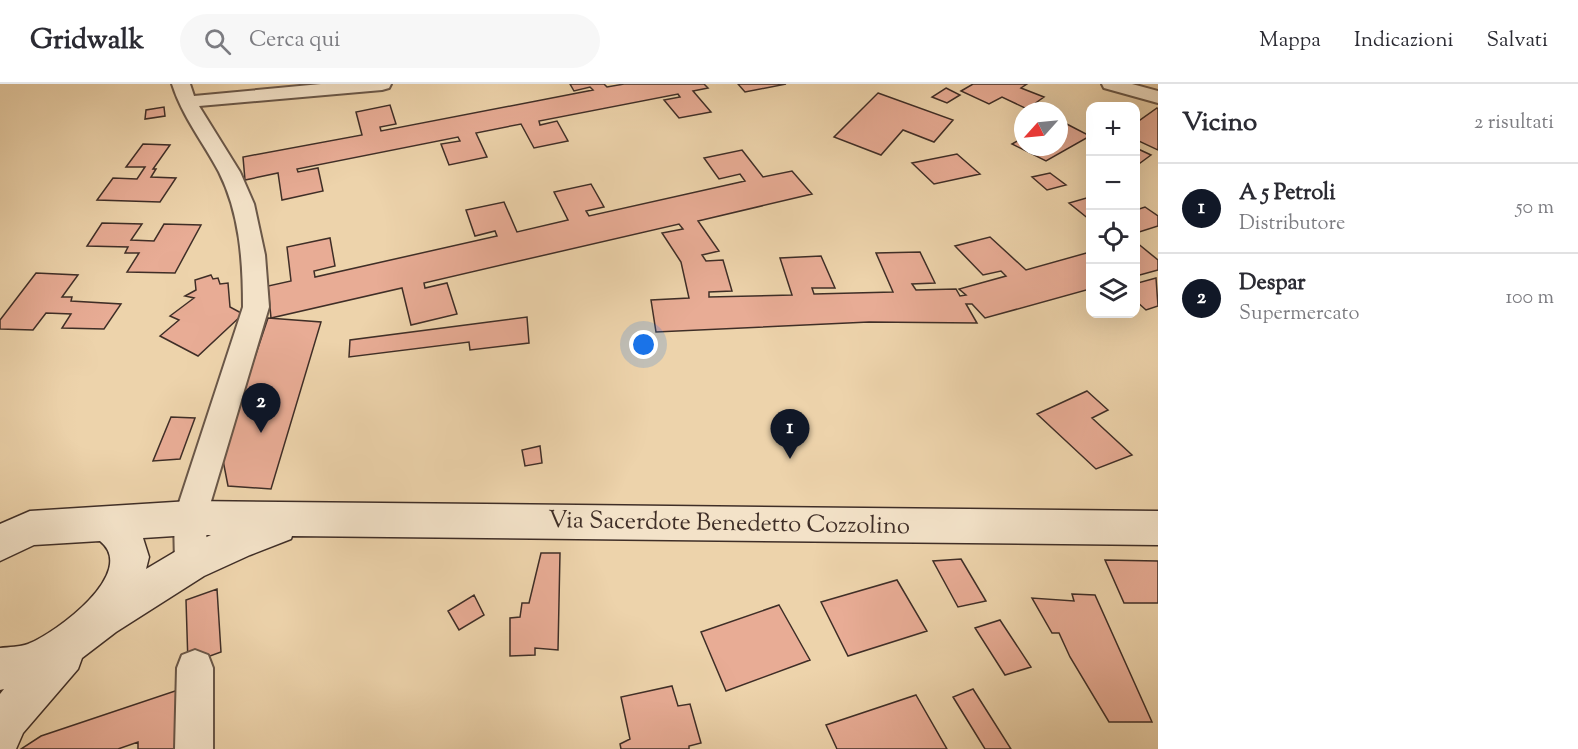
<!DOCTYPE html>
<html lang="it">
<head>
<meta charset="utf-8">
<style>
	body { margin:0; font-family:"Sorts Mill Goudy",serif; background:#f7f7f7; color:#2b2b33 }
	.controls { position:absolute; right:18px; top:18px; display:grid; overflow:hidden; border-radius:12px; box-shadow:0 6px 24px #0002 }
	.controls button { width:54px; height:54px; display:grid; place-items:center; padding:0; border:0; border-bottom:2px solid #e1e1e2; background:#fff; color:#2b2b33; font:30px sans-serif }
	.compass { position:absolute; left:1014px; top:18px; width:54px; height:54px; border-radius:50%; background:#fff; box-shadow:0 6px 24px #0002; rotate:243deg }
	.you { position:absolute; left:644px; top:261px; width:21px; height:21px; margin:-15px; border:4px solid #fff; border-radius:50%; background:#1a73e8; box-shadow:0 0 0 9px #1a73e833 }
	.badge { display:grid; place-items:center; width:39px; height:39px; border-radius:50%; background:#111827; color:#fff; font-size:20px; font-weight:700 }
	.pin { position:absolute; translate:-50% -50px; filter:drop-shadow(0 2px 3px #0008) }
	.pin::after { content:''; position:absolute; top:32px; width:21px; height:18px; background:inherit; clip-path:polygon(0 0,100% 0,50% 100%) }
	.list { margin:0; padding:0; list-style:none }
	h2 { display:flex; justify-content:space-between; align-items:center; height:78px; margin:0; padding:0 24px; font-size:26px }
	h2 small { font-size:20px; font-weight:400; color:#7c7c81 }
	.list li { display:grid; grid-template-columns:39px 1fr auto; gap:18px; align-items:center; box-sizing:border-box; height:90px; padding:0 24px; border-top:2px solid #e1e1e2 }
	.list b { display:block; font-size:22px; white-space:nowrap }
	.list p { margin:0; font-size:20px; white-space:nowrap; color:#7c7c81 }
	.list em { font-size:20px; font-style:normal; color:#7c7c81 }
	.icon { flex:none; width:33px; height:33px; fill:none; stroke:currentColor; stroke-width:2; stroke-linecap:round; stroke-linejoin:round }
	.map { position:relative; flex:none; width:1158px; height:665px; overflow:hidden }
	header { display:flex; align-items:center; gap:36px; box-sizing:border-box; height:84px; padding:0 30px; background:#fff; border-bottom:2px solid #e1e1e2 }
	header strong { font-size:28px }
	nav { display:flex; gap:33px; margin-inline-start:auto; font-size:21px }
	.search { width:420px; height:54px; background:#f7f7f7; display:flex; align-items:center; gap:15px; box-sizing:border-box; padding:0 21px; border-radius:33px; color:#7c7c81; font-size:22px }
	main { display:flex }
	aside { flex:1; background:#fff }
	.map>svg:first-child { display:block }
	.building { fill:#e8ac95; stroke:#3f2e27; stroke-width:1.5 }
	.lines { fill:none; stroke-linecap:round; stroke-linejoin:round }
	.street-casing { stroke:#6a5748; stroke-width:4 }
	.secondary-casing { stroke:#3f2e27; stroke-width:3 }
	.street { fill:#f3e2c8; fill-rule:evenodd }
	.secondary { fill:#f3e2c8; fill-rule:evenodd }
	.labels { text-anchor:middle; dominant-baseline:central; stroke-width:5; stroke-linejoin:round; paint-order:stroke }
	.street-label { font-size:24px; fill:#3f2e27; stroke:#f3e2c8 }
</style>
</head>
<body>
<header>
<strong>Gridwalk</strong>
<div class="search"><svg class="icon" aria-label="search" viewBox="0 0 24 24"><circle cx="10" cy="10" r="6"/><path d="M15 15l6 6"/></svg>Cerca qui</div>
<nav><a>Mappa</a><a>Indicazioni</a><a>Salvati</a></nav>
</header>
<main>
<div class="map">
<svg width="1158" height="665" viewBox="0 0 1158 665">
	<rect width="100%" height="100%" fill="#edd3ab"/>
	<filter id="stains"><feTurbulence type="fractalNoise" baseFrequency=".00333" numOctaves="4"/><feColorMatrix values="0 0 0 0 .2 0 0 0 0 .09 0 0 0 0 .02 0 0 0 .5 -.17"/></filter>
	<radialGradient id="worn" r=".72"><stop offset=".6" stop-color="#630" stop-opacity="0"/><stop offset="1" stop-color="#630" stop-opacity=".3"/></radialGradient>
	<path class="building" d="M570,0H604L607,3L624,0H704L708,4L693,7L711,28L679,34L664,16L680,13L678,10L539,37L540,41L557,37L568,57L534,64L521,40L476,49L487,73L449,81L441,60L460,57L458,53L297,85L298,88L318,84L323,107L282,116L278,89L245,96L243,73L362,51L356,28L390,21L396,40L380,43L381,47L593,6L590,3L574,7Z
		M738,0H786L745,8Z
		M973,0H1027L1021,4L1044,13L1027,25L1002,13L989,20L961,7Z
		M946,4L960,11L947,19L932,13Z
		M878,9L953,36L934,58L903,46L881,71L834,53Z
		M164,23L165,32L145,35L146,26Z
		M1157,24L1158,25V66L1139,57L1136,59V39Z
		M1059,36L1090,52L1046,77L1012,60L1023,54V63H1059Z
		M143,60L170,61L153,85H156L151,93L176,94L160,118L97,116L113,94L137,95L145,83H126Z
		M1136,64L1151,71L1136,82Z
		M742,66L763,93L792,87L812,110L698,137L719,167L702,171L706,177L723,176L732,207L709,208V213L792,211L780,174L821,172L835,204H812L814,210L893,208L876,169L920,168L935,199L912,200L916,206L956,205L960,212L966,211L959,205L1006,192L1001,187L983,191L955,162L990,153L1026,186L1090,168V205L985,234L972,220H966L977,239L869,238L656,248L651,216L689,214L681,178L662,149L683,145L679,140L424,199L425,204L447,199L457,230L411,241L402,204L271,234L268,202L291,197L287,163L330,154L335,182L314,187L315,193L497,152L495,147L475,152L466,126L504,118L517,148L568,136L554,108L591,100L604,123L586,127L589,132L745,97L740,90L719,95L704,74Z
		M957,70L980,90L934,100L912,79Z
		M1050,89L1066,101L1047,106L1032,93Z
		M1090,113V136L1069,119Z
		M1145,123L1158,132V142L1136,149V126Z
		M102,139L142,140L131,156L154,157L164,140L201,141L175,189L127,188L139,169H125L128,163L87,162Z
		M1136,158L1158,176V186L1136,192Z
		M36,189L78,191L62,213H72L71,217L121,220L104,245L62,244L71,230L46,229L33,246L0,245V236Z
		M211,191L213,195L218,194L220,200L228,199L230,223L243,230L198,272L160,252L179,236L170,232L194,214L185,212L196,206L195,196Z
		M1156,194L1158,222L1146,226L1136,217V197L1138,199Z
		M527,233L529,259L470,266L469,258L349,273L350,256Z
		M268,234L321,238L271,405L228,402L222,371Z
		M1087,307L1108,326L1092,334L1132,371L1096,385L1037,330Z
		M171,333L195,334L180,375L153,377Z
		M540,362L542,379L525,382L522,366Z
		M541,469H560L558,566L535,564V571L510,572V534L520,533L522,519H529Z
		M961,475L986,517L958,523L933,477Z
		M1105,476L1158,477V519H1124Z
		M897,496L927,547L848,572L821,518Z
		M217,505L221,568L188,580L186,516Z
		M1072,510L1095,511L1152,638H1109L1070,573L1059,549H1052L1032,514L1074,517Z
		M474,511L484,531L459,546L448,527Z
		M779,521L810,576L726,607L701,548Z
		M1000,536L1031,583L1005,591L975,544Z
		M672,602L678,622L690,620L701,659L689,662V665H621L620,660L630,655L621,613Z
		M973,605L1011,665H985L953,613Z
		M178,606L180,665H138V658L118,665H21L41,652Z
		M916,611L947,665H837L826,641Z"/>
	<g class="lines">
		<defs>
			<path id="street" d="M172,0H190L194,12L321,0H391L389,4L382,6L199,22L240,88L254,120L265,171L269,223L206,434L207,479L203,490L191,495L179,490L175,479L174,434L243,223C243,177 240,130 219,88C203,58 182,32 172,0Z
				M1102,0H1132L1158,7V19L1104,4Z
				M195,566L208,571L213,584V665H175L177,584L182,571Z"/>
			<path id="secondary" d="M190,417L1158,427V461L292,452L291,455L250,471L204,492L116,548L82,574L78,585L23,649L16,665H0V610L4,605L0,606V564C9,563 20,563 28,560C56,549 139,488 100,457L34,461L0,477V440L30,427ZM190,451H211L178,466L146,485L149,473L143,454Z"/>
		</defs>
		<use href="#street" class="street-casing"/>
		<use href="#secondary" class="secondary-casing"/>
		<use href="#street" class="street"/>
		<use href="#secondary" class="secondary"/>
	</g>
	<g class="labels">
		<g class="street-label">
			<text transform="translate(729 440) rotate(1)">Via Sacerdote Benedetto Cozzolino</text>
		</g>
	</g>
	<rect width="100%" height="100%" filter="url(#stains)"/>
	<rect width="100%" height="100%" fill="url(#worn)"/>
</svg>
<div class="controls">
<button>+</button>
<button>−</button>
<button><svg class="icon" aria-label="locate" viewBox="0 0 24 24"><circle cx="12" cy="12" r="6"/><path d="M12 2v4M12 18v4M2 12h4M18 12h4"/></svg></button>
<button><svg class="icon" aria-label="layers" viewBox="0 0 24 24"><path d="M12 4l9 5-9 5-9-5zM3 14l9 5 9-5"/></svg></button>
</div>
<svg class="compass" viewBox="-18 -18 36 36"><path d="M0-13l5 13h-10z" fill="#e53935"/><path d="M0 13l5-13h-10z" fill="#7c7c81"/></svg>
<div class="you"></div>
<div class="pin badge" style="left:790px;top:375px">1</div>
<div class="pin badge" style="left:261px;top:349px">2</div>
</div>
<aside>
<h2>Vicino<small>2 risultati</small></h2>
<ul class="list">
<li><span class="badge">1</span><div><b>A 5 Petroli</b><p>Distributore</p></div><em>50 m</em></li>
<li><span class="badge">2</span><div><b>Despar</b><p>Supermercato</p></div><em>100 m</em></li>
</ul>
</aside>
</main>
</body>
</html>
